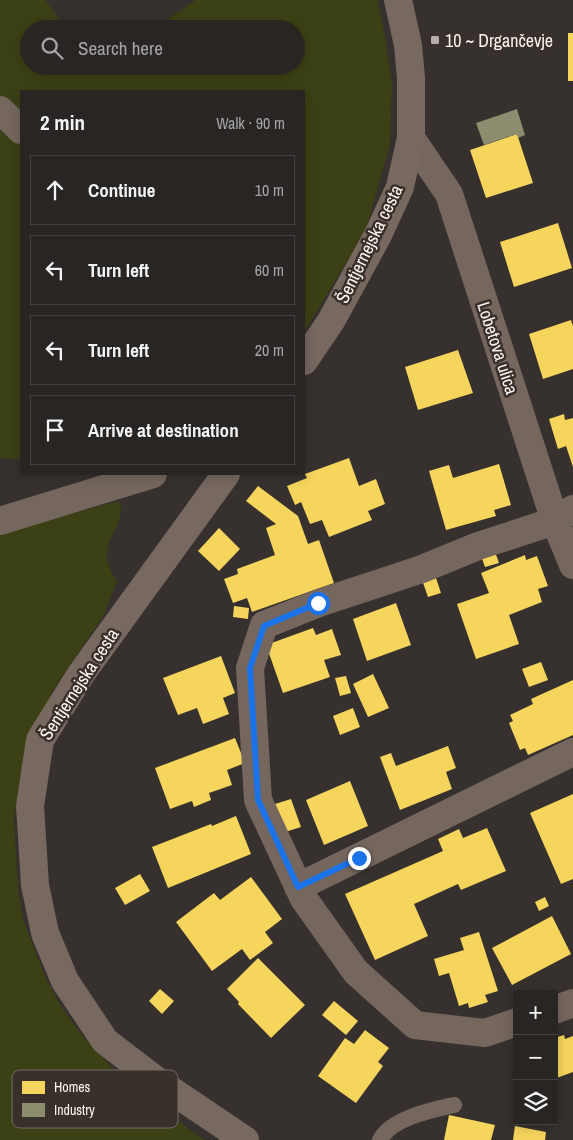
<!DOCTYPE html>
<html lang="en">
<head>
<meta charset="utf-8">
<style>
	body { margin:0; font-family:"Archivo Narrow",sans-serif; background:#34312f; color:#f1f3f6 }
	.controls { position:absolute; right:15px; bottom:15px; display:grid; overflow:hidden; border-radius:0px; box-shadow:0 2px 12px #0003 }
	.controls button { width:45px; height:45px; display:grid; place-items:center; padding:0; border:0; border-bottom:1px solid #444240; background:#282522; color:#f1f3f6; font:25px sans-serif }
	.stop { position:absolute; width:15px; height:15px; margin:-11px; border:4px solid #1a73e8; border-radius:50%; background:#fff }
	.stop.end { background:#1a73e8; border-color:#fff; box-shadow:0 1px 5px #0008 }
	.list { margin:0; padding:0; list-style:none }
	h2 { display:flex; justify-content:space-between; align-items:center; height:65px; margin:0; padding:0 20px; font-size:21px }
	h2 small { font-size:16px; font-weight:400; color:#a5a5a5 }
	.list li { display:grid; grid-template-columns:32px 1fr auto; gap:15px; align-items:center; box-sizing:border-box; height:70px; margin:0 10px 10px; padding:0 10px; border:1px solid #444240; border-radius:0px }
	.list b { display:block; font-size:19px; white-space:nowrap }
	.list em { font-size:16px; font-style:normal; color:#a5a5a5 }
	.icon { flex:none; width:28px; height:28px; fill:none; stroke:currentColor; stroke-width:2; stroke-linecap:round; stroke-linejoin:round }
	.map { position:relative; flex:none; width:573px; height:1140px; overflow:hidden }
	.search { position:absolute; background:#282522; box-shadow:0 2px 12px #0003; left:20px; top:20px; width:285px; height:55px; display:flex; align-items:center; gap:12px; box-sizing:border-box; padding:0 18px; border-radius:28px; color:#a5a5a5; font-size:19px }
	.panel { position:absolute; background:#282522; box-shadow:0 2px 12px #0003; left:20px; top:90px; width:285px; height:385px; border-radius:0px }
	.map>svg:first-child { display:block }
	.green { fill:#3c4015 }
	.homes { fill:#f6d55c }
	.industry { fill:#8c8c6e }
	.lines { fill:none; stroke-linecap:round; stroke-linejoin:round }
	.service { stroke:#75675e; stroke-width:16 }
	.minor { stroke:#75675e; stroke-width:28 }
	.secondary { stroke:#776860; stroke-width:28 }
	.route { stroke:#1a73e8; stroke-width:6 }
	.poi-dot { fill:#b5afab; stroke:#3a302b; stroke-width:2 }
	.labels { text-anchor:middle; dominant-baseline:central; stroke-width:5; stroke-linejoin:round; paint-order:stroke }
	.poi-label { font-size:18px; fill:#faf3ef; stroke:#3a302b; text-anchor:start }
	.street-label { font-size:18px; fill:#faf3ef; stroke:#3a302b }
	.key { fill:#3a302b; stroke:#746a66; stroke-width:1 }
	.key-label { font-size:14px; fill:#faf3ef }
</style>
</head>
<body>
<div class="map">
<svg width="573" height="1140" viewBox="0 0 573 1140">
	<rect width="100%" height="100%" fill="#36312e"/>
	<path class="green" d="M0,0H45L67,29H29V66H97L99,69L102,66H296V29H153L196,0H377L383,26L392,82L390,144L366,230L304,332V91H21V459L0,458Z
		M120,501C126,535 90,542 117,581L104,615L54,688L33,734L21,771L14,818L18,890L23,920L44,974L61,1007L81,1034L118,1074L157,1107L205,1140H0V534L22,526Z"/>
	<path class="homes" d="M568,33H573V81H568Z
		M517,134L533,183L486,198L470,150Z
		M558,223L572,268L514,287L500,242Z
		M571,320L573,326V369L543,379L529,334Z
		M458,350L473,393L418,410L405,367Z
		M564,414L565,420L573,418V467L566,446L558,449L549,419Z
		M349,458L359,486L376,479L385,504L368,511L372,520L329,537L322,520L310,524L301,502L295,505L287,486L307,478L305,474Z
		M499,464L511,505L494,510L496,516L446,530L429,471L449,465L453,478Z
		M258,486L298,516L308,544L319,540L334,583L252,612L247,598L233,603L224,579L238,574L237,569L275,555L266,528L276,524L246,501Z
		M219,528L240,549L219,571L198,551Z
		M494,549L499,563L485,567L480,553Z
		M525,555L526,560L537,556L548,586L538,589L542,602L509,615L519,644L476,659L457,604L489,593L481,573Z
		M434,572L441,593L428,597L421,577Z
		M396,603L411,645L367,661L353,619Z
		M234,606L249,608L248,619L233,617Z
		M313,628L316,635L332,629L341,655L324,660L330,677L283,693L266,645Z
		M221,656L235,693L223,698L229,714L203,724L197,708L178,715L163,678Z
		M541,662L548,680L529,687L522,669Z
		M373,674L389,708L368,717L353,684Z
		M346,676L351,693L340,696L335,678Z
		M573,680V735L528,755L525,748L520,750L509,723L513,721L510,715L533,704L531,699Z
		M353,708L360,727L340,735L333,716Z
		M235,738L245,763L227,770L232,785L209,793L211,800L194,807L192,801L170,809L155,768Z
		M448,746L456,768L446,772L452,789L400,810L380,757L391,753L396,766Z
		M350,781L368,826L324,845L306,800Z
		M573,794V879L561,884L530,813Z
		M291,799L301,827L285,832L275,804Z
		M236,816L251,854L168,888L152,847L211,824L212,826Z
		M487,828L506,871L461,890L458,884L414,904L428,936L375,960L345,894L443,851L438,839L459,829L463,838Z
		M140,874L150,891L125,905L115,888Z
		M251,877L282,919L265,932L273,943L250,960L242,949L212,971L176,922L214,893L220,900Z
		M545,897L549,906L539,911L535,902Z
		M552,916L571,954L512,985L492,948Z
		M479,932L498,991L485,995L488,1002L469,1008L468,1003L459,1006L449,973L439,976L434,959L464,950L460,938Z
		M258,958L305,1005L271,1038L238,1004L239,1002L227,989Z
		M160,989L174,1001L162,1014L149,1001Z
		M334,1001L358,1021L346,1035L322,1015Z
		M365,1030L389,1048L378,1062L383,1066L356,1103L318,1076L345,1038L354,1044Z
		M564,1035L565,1039L573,1036V1072L554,1079V1038Z
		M449,1115L495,1125L491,1140H444Z
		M515,1126L546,1132L545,1140H513Z"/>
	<path class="industry" d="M517,109L525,135L518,138L517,134L484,145L476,123Z"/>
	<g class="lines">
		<path class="service" d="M380,1140C391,1118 432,1110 454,1105"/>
		<path class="minor" d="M0,110L21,130
			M411,138L449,194L555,521L573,565
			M0,521L153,474
			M298,887L573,752
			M554,1010L573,1003
			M517,1022L485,1033L415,1025L356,972L304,899L258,800L250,668L264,625L319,603L422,569L478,546L555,521L573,509"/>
		<path class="secondary" d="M304,361L331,321L378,235L400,187L411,138V78L408,45L398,0
			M226,474L81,674L40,740L30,806L35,885L45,933L65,981L105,1041L156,1080L245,1140"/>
	</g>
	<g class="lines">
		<path class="route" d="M318,603L264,626L250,668L258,800L298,887L359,858"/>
	</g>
	<rect class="poi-dot" x="430" y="35" width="10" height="10" rx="2.5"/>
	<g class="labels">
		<g class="poi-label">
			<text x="445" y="40">10 ~ Drgančevje</text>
		</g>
		<g class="street-label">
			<text transform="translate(369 244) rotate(-64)">Šentjernejska cesta</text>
			<text transform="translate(498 348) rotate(72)">Lobetova ulica</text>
			<text transform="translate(79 684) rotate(-57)">Šentjernejska cesta</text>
		</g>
	</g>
	<rect x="12" y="1070" width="166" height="58" rx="8" class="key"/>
	<rect x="22" y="1081" width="23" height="13" fill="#f6d55c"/>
	<rect x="22" y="1103" width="23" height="14" fill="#8c8c6e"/>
	<g class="key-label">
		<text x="54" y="1092">Homes</text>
		<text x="54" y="1115">Industry</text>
	</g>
</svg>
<div class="controls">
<button>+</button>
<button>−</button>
<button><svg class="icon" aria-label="layers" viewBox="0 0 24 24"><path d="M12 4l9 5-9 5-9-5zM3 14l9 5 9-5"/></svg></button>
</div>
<div class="stop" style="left:318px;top:603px"></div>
<div class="stop end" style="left:359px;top:858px"></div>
<div class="search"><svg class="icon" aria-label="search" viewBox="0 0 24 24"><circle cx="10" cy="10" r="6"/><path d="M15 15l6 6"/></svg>Search here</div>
<section class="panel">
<h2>2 min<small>Walk · 90 m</small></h2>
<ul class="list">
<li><svg class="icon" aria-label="ahead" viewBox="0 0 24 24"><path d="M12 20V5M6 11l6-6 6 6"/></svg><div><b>Continue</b></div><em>10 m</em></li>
<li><svg class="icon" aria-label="left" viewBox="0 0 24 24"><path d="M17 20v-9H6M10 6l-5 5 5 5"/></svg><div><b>Turn left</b></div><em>60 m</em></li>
<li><svg class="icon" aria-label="left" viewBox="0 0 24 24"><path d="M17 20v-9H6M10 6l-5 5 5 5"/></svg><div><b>Turn left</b></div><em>20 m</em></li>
<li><svg class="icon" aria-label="arrive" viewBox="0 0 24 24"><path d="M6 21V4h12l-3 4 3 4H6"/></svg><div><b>Arrive at destination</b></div></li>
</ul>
</section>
</div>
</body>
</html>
